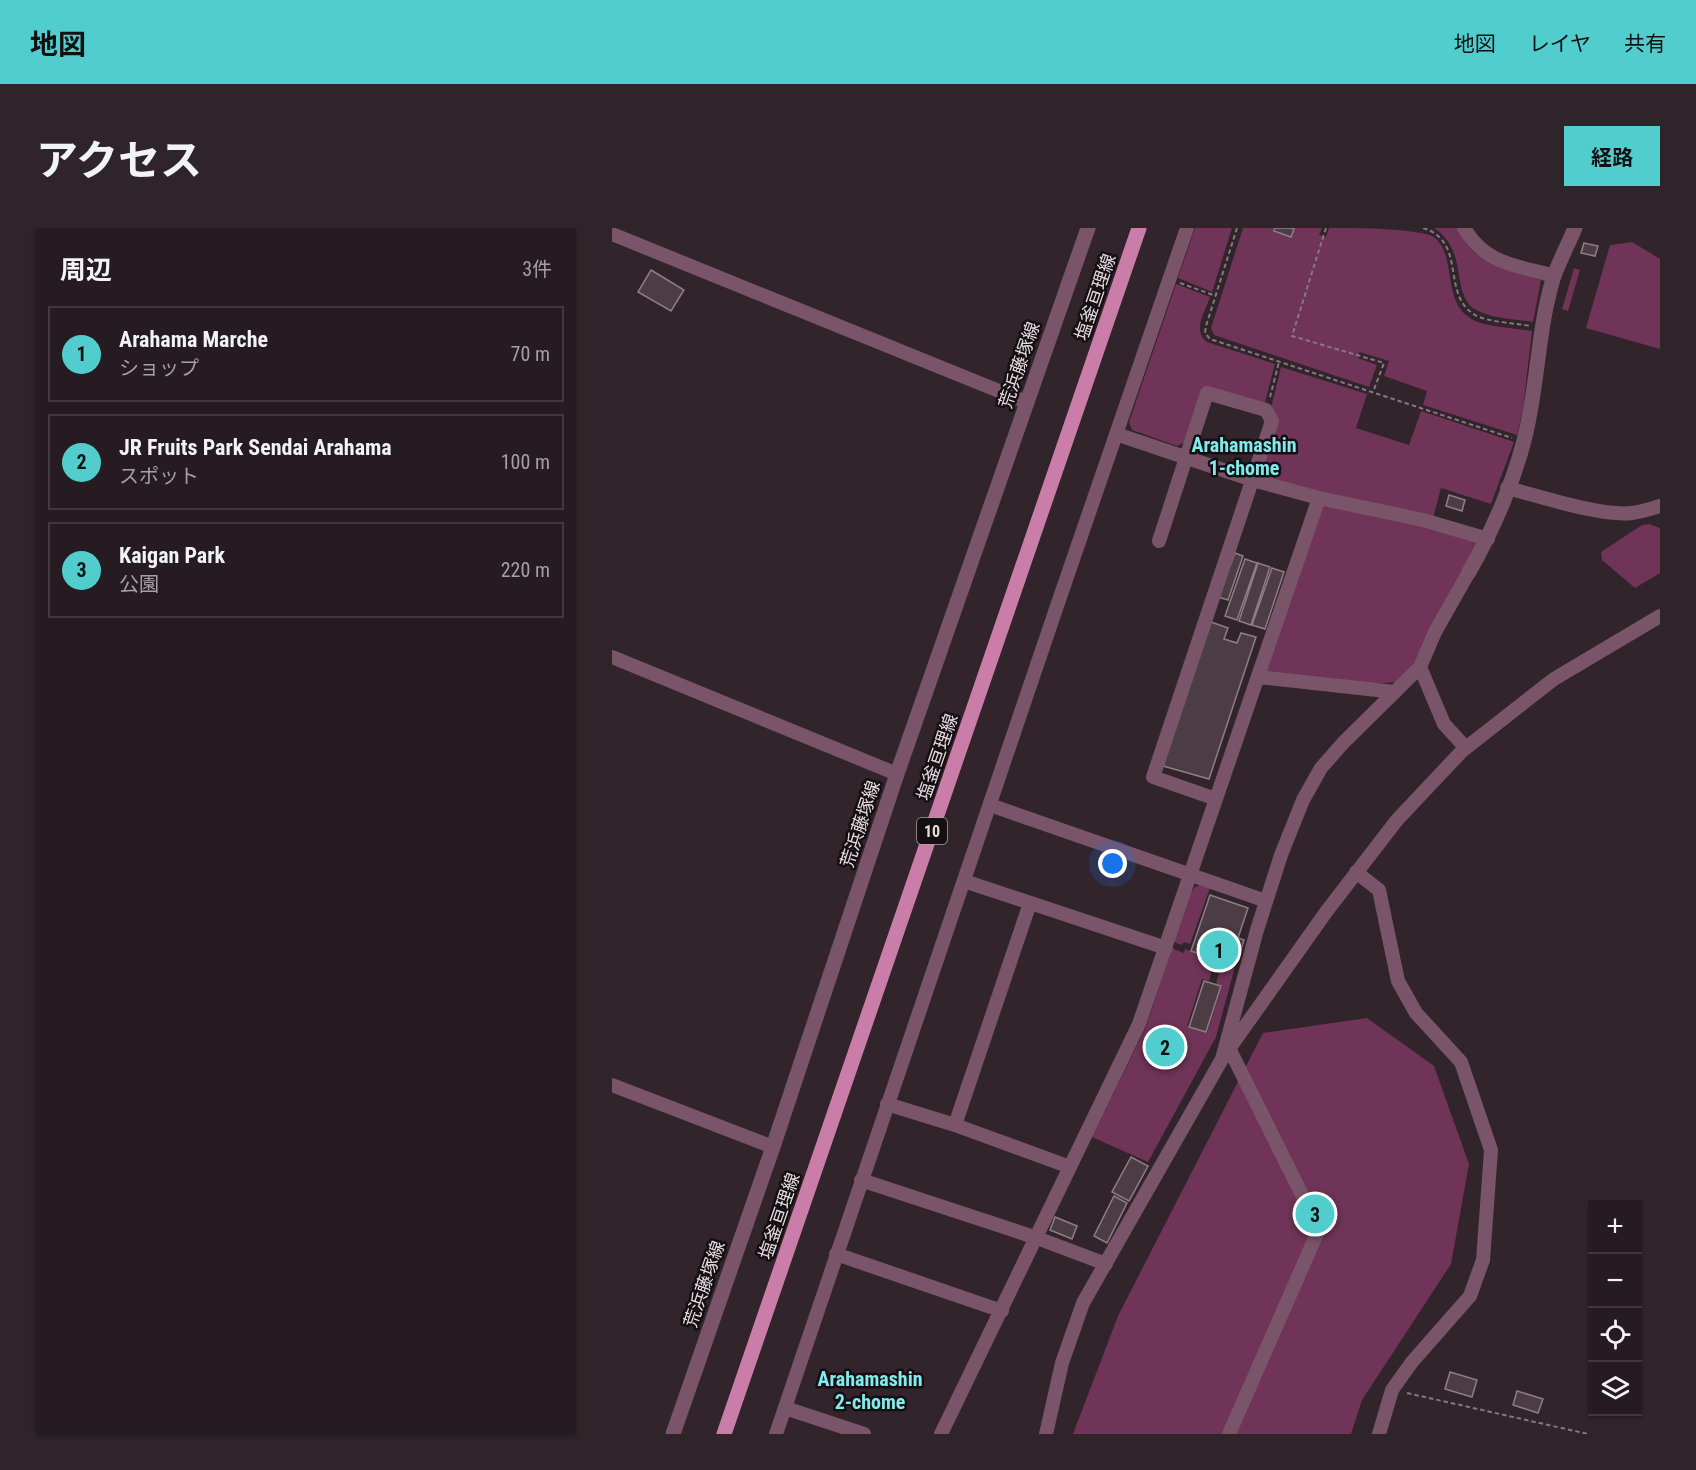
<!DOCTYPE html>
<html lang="ja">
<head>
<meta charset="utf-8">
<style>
	body { margin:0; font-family:"Roboto Condensed","Noto Sans JP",sans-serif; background:#2e2429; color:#f1f3f6 }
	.controls { position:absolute; right:18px; bottom:18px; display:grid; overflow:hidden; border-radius:0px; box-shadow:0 2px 4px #0004 }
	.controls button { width:54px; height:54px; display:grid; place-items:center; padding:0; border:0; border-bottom:2px solid #42393e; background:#261b20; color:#f1f3f6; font:30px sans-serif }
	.you { position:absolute; left:501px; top:636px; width:21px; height:21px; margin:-15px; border:4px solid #fff; border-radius:50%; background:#1a73e8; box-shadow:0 0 0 9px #1a73e833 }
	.badge { display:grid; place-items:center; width:39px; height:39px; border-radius:50%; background:#52cdce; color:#111; font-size:20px; font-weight:700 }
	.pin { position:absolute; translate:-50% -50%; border:3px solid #fff; box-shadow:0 2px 6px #0006 }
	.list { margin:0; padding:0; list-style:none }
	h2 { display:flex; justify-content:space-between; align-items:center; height:78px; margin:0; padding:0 24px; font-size:26px }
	h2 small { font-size:20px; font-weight:400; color:#a4a1a5 }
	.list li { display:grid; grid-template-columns:39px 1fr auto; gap:18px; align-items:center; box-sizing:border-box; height:96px; margin:0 12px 12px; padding:0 12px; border:2px solid #42393e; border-radius:0px }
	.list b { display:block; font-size:22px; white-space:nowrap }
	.list p { margin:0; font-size:20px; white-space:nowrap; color:#a4a1a5 }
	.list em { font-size:20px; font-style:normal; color:#a4a1a5 }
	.icon { flex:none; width:33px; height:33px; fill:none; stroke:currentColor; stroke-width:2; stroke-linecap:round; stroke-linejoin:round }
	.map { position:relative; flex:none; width:1048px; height:1206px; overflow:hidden; border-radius:0px }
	header { display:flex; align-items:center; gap:36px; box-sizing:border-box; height:84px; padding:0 30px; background:#52cdce; color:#111 }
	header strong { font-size:28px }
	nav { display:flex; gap:33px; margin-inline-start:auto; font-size:21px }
	.intro { display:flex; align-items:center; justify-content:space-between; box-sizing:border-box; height:144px; padding:0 36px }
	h1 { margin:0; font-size:42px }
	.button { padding:15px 27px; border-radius:0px; background:#52cdce; color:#111; font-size:21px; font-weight:700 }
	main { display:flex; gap:36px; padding:0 36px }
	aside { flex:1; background:#261b20; border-radius:0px; box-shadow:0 2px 4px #0004 }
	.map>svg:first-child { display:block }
	.green { fill:#6f3457 }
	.building { fill:#4c3d45; stroke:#8f7d86; stroke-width:1.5 }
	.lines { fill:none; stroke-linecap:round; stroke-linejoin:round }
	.path { stroke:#84797e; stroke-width:2; stroke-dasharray:4.5 3; stroke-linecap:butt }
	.minor { stroke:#7a5468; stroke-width:14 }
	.tertiary { stroke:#7a5468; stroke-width:15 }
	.primary { stroke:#ca7da8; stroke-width:15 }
	.labels { text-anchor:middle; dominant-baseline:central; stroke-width:5; stroke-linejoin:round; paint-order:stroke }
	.shield { fill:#150f12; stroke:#a8a0a4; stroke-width:1.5 }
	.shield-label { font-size:16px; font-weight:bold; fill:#e7dee2 }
	.street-label { font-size:18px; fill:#e7dee2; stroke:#150f12 }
	.neighbourhood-label { font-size:20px; font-weight:bold; fill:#80eced; stroke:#150f12 }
</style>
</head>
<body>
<header>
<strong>地図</strong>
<nav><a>地図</a><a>レイヤ</a><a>共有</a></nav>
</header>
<div class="intro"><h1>アクセス</h1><a class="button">経路</a></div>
<main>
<aside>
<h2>周辺<small>3件</small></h2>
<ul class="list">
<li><span class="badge">1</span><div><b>Arahama Marche</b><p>ショップ</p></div><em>70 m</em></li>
<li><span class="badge">2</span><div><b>JR Fruits Park Sendai Arahama</b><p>スポット</p></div><em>100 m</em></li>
<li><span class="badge">3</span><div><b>Kaigan Park</b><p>公園</p></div><em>220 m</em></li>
</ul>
</aside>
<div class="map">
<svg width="1048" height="1206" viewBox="0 0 1048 1206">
	<rect width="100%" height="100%" fill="#32242b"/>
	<path class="green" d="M583,0H620L600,64L566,50Z
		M631,0H663L679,9L682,1L679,0H710L707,7L714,9L717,0C747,0 791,0 818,7C847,21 828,71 858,90C871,99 903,100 920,103L911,181L905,207L811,177L815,163L772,148L777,133L747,124L746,130L765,137L757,159L602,107L599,100Z
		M822,0H845C865,39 889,40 929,52L921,94C904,91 883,91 866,83C837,69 858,23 822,0Z
		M1020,14L1048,31V121L974,100L998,17Z
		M962,40L968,42L956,83L950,81Z
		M564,56L598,69C593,84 580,103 595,114L663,136L652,178L592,159L573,214L565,218L520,202L517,194Z
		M669,139L755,166L744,200L797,217L809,183L902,214L879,276L829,260L821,290L734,271L653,249L648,241L659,180Z
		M713,275L862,310L866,315L806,431L785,454L757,456L656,446L651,439L706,279Z
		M1037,296L1048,300V345L1023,360L990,332L989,324L1030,297Z
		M588,657L598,660L578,716L572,714L570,717L562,714L579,665L583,659Z
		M560,720L572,725L573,721L603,732L597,753L590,751L575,798L595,805L610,758L604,755L610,734L618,737L621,729L625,731L604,809L536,934L480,909L534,799Z
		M755,790L822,838L857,936L839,1036L750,1172L739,1206H461L506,1088L651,805Z"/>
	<path class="building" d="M663,0H679L682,1L679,9L662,3Z
		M972,15L986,18L983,28L969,25Z
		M39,42L72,62L59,83L26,64Z
		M837,267L853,272L850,283L834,278Z
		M623,325L631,328L616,372L606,369Z
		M633,331L645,335L625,392L613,388Z
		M646,335L658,339L639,397L627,393Z
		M660,340L672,344L653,401L640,397Z
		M599,394L616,400L612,411L625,415L629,405L644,409L597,551L551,538Z
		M598,667L636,680L626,710L632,712L628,725L622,723L618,736L579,723Z
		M592,753L609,758L594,804L577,799Z
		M519,929L536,938L517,973L500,964Z
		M502,968L515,975L495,1015L482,1008Z
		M443,989L465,998L460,1011L438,1002Z
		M838,1144L865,1152L860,1169L833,1161Z
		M905,1163L931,1171L926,1185L901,1177Z"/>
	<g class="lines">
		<path class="path" d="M625,0L594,98L593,105L598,111L900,210
			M714,0L680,108L772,135L761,164
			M811,0C856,14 828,66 863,87C875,94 903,95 918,98
			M568,55L604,68
			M658,169L667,134
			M795,1165L976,1206"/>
		<path class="minor" d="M852,0C874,37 904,37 942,48
			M0,6L414,174
			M504,206L641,252L707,270L811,292L876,311
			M895,260C927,268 990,289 1020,285C1030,284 1039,281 1048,278
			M547,313L595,165L654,182L660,193L541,549L604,571
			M0,429L285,546
			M808,439L832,496L854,520
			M646,449L783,464
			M378,577L654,673
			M744,644L767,662L786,753L804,785L849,834L879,922L871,1032L858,1068L800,1134L780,1162L767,1206
			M352,653L554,720
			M617,820L707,1001L617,1206
			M617,821L714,684L785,592L850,523L942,451L1048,388
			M0,857L161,919
			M275,876L343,897L458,939
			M343,897L418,675
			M249,952L425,1010L494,1036
			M224,1026L390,1083
			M173,1180L252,1206
			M164,1206L446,375L575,0
			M329,1206L527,796L707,270
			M434,1206L450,1135L471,1075L610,831L645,702L669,627L691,572L709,540L731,515L808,439L823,404L857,344"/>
		<path class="tertiary" d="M857,344C882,300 906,245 916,195C926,147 927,98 941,51C947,33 956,17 963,0
			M61,1206L161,919L285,546L476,0"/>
		<path class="primary" d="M112,1206L527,0"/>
	</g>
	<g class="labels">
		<rect class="shield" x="305" y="590" width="30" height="26" rx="4.5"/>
		<g class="shield-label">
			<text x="320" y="603">10</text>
		</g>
		<g class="street-label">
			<text transform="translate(483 69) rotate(-71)">塩釜亘理線</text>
			<text transform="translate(407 137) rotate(-71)">荒浜藤塚線</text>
			<text transform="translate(325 529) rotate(-71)">塩釜亘理線</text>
			<text transform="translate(248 596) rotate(-72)">荒浜藤塚線</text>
			<text transform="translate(167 988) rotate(-71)">塩釜亘理線</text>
			<text transform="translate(92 1056) rotate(-71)">荒浜藤塚線</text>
		</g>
		<g class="neighbourhood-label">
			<text x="632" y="217">Arahamashin<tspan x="632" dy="23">1-chome</tspan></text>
			<text x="258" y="1151">Arahamashin<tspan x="258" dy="23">2-chome</tspan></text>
		</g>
	</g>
</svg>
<div class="controls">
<button>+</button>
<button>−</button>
<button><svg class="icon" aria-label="locate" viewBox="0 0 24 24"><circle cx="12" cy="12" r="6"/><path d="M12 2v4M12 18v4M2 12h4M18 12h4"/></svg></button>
<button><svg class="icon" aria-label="layers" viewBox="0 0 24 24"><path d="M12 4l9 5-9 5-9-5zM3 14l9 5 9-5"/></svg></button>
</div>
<div class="you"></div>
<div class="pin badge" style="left:607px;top:722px">1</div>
<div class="pin badge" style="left:553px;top:819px">2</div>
<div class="pin badge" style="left:703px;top:986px">3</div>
</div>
</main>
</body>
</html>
